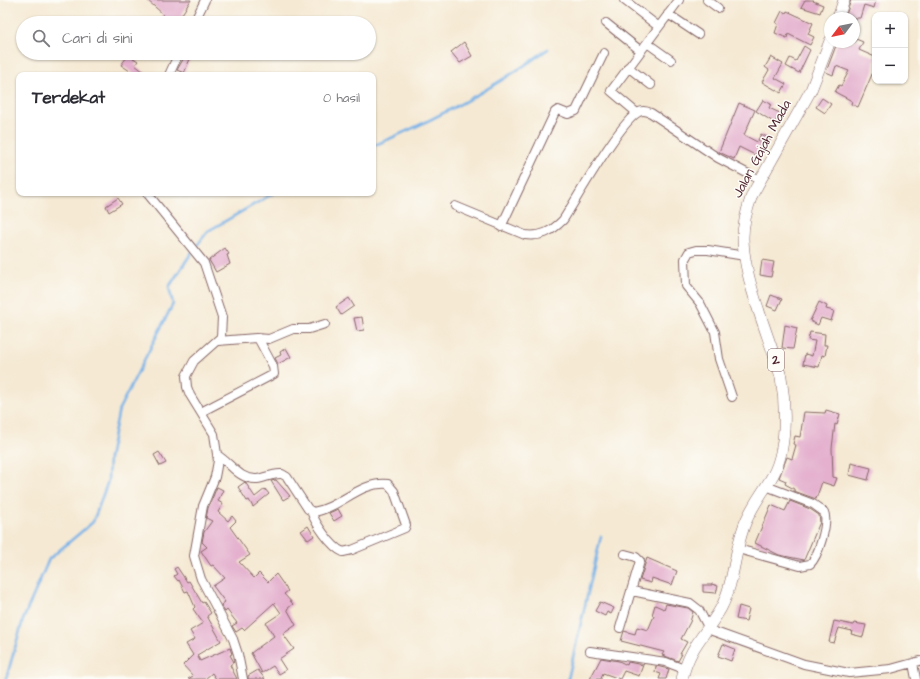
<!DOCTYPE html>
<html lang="id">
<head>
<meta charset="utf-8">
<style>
	body { margin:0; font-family:"Architects Daughter",sans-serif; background:#f7f7f7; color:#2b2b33 }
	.controls { position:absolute; right:12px; top:12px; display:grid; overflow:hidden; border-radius:8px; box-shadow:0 1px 3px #0004 }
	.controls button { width:36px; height:36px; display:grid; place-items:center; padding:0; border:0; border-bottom:1px solid #e1e1e2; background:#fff; color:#2b2b33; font:20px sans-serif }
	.compass { position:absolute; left:824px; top:12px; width:36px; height:36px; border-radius:50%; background:#fff; box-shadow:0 1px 3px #0004; rotate:238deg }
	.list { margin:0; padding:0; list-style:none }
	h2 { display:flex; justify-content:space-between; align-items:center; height:52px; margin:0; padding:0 16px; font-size:17px }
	h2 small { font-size:13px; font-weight:400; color:#7c7c81 }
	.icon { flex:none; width:22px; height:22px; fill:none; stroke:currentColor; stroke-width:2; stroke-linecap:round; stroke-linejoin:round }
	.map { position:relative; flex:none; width:920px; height:679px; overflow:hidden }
	.search { position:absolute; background:#fff; box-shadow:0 1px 3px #0004; left:16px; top:16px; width:360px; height:44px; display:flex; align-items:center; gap:10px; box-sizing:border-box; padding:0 14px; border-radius:22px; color:#7c7c81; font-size:15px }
	.panel { position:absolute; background:#fff; box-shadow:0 1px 3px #0004; left:16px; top:72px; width:360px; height:124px; border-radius:8px }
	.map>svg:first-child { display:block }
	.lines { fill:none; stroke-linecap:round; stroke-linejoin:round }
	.stream { stroke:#77b2e8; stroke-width:2.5 }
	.building { fill:#e4b0ce }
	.minor-casing { stroke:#866666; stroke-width:10 }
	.highway-casing { stroke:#866666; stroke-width:12 }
	.minor { stroke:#fff; stroke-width:8 }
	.highway { stroke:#fff; stroke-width:11 }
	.labels { text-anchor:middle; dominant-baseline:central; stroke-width:3; stroke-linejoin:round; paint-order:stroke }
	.shield { fill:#fdfcf7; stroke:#806168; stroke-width:1 }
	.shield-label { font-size:13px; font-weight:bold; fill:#4a1f2b }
	.street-label { font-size:14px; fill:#4a1f2b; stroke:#fdfcf7 }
</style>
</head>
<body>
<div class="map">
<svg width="920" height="679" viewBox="0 0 920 679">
	<rect width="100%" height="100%" fill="#fdfcf7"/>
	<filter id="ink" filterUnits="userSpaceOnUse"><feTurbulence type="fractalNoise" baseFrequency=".025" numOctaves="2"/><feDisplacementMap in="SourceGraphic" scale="8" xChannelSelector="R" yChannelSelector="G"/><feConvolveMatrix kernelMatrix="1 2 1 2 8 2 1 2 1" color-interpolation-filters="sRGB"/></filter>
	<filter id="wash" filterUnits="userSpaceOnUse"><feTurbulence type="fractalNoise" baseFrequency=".012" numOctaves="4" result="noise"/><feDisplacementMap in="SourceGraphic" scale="16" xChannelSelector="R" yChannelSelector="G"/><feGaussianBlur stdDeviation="0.9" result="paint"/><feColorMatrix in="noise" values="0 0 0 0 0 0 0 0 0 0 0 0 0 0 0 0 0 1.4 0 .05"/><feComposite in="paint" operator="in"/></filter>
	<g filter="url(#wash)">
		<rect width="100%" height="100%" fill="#f5e9d3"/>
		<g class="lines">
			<path class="stream" d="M373,146C432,121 496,87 548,49
				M195,248L208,231L274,193
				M6,679L23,620L49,559L93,522L108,481L109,458L119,409L173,304L169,287L192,252
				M568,679L601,536"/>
		</g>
		<g id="blocks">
			<path class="building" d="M147,0H191L182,14L187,17L184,23H156L163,14Z
				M805,0H814L813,1L823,5L820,13L801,7Z
				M851,0H876L874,8L864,5L860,18H845Z
				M782,11L786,13L787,11L813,23L808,34L814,37L810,45L788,34L787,38L775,33L778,24L776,23Z
				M856,39L863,42L859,50L875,57L873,72L858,107L851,104L852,101L835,92L839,85L841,86L849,71L836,66L833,75L826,72L837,43L844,45L846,42H855Z
				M464,42L472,56L460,63L451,52Z
				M804,46L810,50L799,73L786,66L790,58L796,61Z
				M130,53H136L133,58L138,61L135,65L148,75H136L121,65Z
				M185,56L190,59L184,73L177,70Z
				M771,57L783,64L775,78L786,84L781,93L762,82L769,70L765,67Z
				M822,98L831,104L825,113L816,107Z
				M763,100L771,104L769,108L780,113L775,123L756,111Z
				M739,103L755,110L744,135L761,144L755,155L739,147L734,159L719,152Z
				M761,134L771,139L767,145L758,140Z
				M118,198L122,204L109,212L106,206Z
				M225,248L229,254L227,255L230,264L216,272L209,260Z
				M762,260L774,262L771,277L760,275Z
				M771,295L782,299L777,310L767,306Z
				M349,298L354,306L341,315L336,307Z
				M819,302L827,306L826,309L834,311L831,321L821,318L818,325L810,321Z
				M362,317L364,330L357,331L354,318Z
				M785,325L797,328L793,349L782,348Z
				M810,332L825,334L824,345H827L825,356L822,355L819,367L803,364L805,354L812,356L815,341L808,340Z
				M286,348L291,357L278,364L275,358L281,355L280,352Z
				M826,410L840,414L837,425L835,424L832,448L833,477L837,478L834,486L822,482L816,499L794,491V489L785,484L786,481L779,478L787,457L792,459L796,445L793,444L795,436L800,437L804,412L825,413Z
				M159,452L166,463L160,466L154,455Z
				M851,463L871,468L868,480L849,475Z
				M276,480L290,496L283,500L271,481Z
				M245,482L255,497L265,489L269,494L253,507L249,500L247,501L238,487Z
				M217,487L223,490L218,501L223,504L218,512L228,521L232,516L236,521L230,527L250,555L239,562L254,578L259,573L268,582L276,574L288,591L284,594L293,604L287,609L296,625L283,634L294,649L279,659L286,670L279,674L273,666L262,673L251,653L274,636L266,623L281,613L274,603L244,630L242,628L236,632L232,626L237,623L227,610L225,612L223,609L221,605L225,602L213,586L225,578L213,565L211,566L201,551L207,547L202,542L204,532L212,521L206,518L208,508Z
				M790,501L810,509L819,515L820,522L804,560L779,555L755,543L771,505L785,511Z
				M338,509L342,516L334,521L329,513Z
				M308,526L314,536L308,540L301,531Z
				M647,558L677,571L672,585L652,578L651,583L640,580Z
				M177,567L187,582L189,581L202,603L204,602L211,613L207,616L221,641L197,655L200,661L230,648L232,654L230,655L234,662L230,665L237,679H216L212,673L205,679H188L193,676L183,665L193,655L186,644L195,639L190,631L203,623L193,609L195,607L188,591L185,592L179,580L178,581L174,576L177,574L174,569Z
				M712,584L718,586L716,593L703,592V585H712Z
				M600,602L614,608L611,614L607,612L605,616L595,611Z
				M666,604L688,608L693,612L690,622L681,639L687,642L680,654H682L678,661L662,655L664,652L621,641L624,631L635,634L637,627L648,630L654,616L652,615L655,605L664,609Z
				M739,606L749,609L746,621L736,619Z
				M834,621L853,625L854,623L866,625L863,637L851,634L852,631L839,628L834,643L829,642Z
				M723,644L735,649L731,661L718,656Z
				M601,658L619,661L627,665L628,662L643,665L639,676L624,671L620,679L603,673L601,679H590Z
				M656,666L669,669L666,679H659L661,674L655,672Z
				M258,670L265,679H248V676Z"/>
		</g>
	</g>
	<g filter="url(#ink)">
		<use href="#blocks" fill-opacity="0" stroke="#866666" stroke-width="1"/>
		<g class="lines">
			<defs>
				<path id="minor" d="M624,0L659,27
					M707,0L718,8
					M668,14L698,34
					M194,23L205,0
					M606,23L641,51
					M647,43L671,60
					M628,67L651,85
					M169,75L179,53
					M637,113L611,91L679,0
					M147,193L204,263L222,317L221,337L194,361L186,376L187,387L190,395L214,434L218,461L215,477L203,506L194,556L201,579L233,639L238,654L243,679
					M455,206L525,235C541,237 551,232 563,220C576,200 621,120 639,112C643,110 647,111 651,113L718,158L760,180
					M501,227L555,112L558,110L568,114L576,111L604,53
					M218,341L256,338L269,339L293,329H309L325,324
					M732,397L719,359L715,332L700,303L686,286L685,259L689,252L696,250H708L745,256
					M201,412L274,374L273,366L258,338
					M217,455C231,463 239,480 257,479C265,478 273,473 282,474L287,477L308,509L313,512C340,508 360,481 388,484L394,491L406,525L405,528L352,550L343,552C331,547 315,523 311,511
					M738,549L800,566L810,564C818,557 829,523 824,512L813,504L766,486
					M632,591L690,603L699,610L708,627
					M620,628L640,561L636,557L625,554
					M707,629L804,664L849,673L891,669L920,661
					M590,651L666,662L684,669
					M913,663L916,679"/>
				<path id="highway" d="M838,18L844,0
					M682,679C690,645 705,636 721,608C734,583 734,555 743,529C749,509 763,493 773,475C787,449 786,406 781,377C769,336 743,278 743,237C743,222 747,209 752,195L811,90L830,41"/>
			</defs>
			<use href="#minor" class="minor-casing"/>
			<use href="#highway" class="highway-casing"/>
			<use href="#minor" class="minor"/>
			<use href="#highway" class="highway"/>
		</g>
	</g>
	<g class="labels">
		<rect class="shield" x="768" y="349" width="16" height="22" rx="3"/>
		<g class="shield-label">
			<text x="776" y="360">2</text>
		</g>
		<g class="street-label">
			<text transform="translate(762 149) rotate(-62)">Jalan Gajah Mada</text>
		</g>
	</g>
</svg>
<div class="controls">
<button>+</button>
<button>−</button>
</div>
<svg class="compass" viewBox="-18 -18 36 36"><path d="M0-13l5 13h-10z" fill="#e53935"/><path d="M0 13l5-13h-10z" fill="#7c7c81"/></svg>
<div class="search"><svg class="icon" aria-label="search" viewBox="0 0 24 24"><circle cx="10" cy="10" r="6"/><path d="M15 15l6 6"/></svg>Cari di sini</div>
<section class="panel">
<h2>Terdekat<small>0 hasil</small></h2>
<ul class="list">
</ul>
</section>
</div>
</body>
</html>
